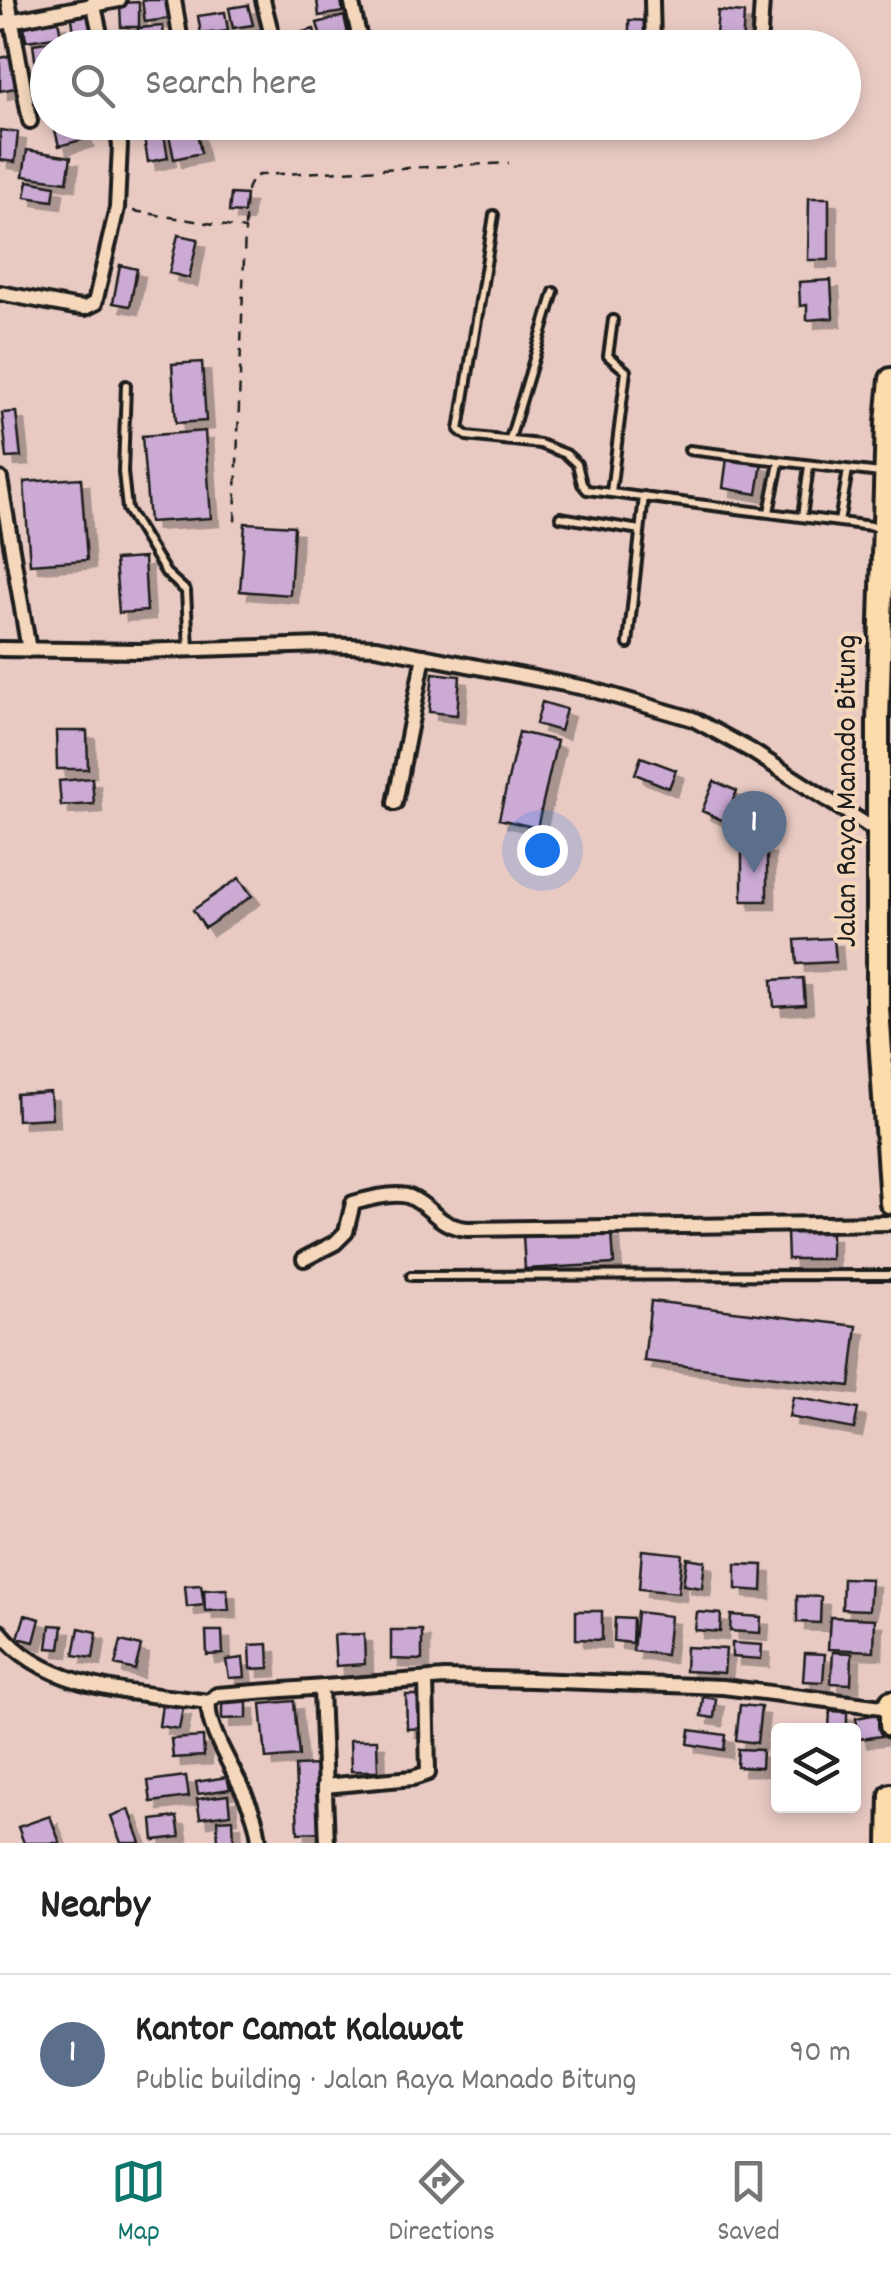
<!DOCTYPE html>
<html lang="en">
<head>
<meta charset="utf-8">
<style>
	body { margin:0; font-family:Dekko,sans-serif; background:#f2f2f2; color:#222 }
	.controls { position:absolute; right:30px; bottom:30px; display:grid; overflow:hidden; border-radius:10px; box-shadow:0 5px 15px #0003 }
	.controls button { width:90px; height:90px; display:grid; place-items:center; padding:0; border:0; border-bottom:2px solid #e0e0e0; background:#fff; color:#222; font:50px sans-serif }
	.you { position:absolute; left:542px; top:850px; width:35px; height:35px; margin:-25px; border:8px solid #fff; border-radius:50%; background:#1a73e8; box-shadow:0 0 0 15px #1a73e833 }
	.badge { display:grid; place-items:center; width:65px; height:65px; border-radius:50%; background:#0f766e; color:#fff; font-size:32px; font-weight:700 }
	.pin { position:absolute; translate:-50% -82px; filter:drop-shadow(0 2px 5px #0008) }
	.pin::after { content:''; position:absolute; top:52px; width:35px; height:30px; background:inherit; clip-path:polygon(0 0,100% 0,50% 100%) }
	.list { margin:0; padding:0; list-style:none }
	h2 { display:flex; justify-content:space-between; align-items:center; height:130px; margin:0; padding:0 40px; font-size:42px }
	h2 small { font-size:32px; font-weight:400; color:#767676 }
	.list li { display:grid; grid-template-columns:65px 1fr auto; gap:30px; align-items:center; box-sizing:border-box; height:160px; padding:0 40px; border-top:2px solid #e0e0e0 }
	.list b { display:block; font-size:38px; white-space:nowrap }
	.list p { margin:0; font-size:32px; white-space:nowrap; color:#767676 }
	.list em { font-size:32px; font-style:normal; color:#767676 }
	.icon { flex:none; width:55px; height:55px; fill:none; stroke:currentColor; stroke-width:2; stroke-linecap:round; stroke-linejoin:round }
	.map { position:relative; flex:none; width:891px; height:1843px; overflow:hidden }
	.search { position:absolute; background:#fff; box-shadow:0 5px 15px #0003; left:30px; right:30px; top:30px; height:110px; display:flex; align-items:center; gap:25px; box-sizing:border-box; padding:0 35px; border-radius:55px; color:#767676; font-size:38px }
	.sheet { height:290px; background:#fff }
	nav { display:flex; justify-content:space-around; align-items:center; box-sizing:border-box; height:140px; border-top:2px solid #e0e0e0; background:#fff; font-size:28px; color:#767676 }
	nav a { display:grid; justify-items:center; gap:5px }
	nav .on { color:#0f766e }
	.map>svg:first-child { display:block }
	.building { fill:#cbaad4; stroke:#1c1c1c; stroke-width:2.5; filter:url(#shadow) }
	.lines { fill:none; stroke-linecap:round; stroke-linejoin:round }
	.service-casing { stroke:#1c1c1c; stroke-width:14 }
	.minor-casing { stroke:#1c1c1c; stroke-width:20 }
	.trunk-casing { stroke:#1c1c1c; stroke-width:28 }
	.path { stroke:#1c1c1c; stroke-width:2.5; stroke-dasharray:10 8; stroke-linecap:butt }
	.service { stroke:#f5d8bc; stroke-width:6 }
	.minor { stroke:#f5d8bc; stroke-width:12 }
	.trunk { stroke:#fddcac; stroke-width:20 }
	.labels { text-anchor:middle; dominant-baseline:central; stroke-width:8; stroke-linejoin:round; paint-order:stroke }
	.street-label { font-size:32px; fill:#1c1c1c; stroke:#f5d8bc }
</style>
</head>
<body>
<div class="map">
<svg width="891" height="1843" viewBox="0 0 891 1843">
	<defs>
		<filter id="shadow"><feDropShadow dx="8" dy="8" stdDeviation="0" flood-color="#0004"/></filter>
	</defs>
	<rect width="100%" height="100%" fill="#e8cac3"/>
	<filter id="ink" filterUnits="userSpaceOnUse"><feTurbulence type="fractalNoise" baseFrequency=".01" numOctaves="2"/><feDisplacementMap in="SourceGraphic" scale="20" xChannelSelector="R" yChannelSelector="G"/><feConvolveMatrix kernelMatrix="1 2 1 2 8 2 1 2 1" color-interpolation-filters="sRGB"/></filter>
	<g filter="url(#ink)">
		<path class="building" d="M142,0H171L173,18L145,22Z
			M317,0H341L343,12L319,16Z
			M139,2V27H121L120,3Z
			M248,5L253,25L233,28L229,8Z
			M718,11L744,13L742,48H715Z
			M225,12L228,31L201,34L198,16Z
			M90,15L95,45L76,48L72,18Z
			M344,16L350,43L324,48L317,23Z
			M58,20L61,36L26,41L24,25Z
			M629,20L652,21V48H629Z
			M163,26L165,48H140L138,28Z
			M314,29L319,48H291L288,36Z
			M262,30L265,46L235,48L232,35Z
			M228,36L230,48H195L194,42Z
			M59,40L60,48H48V64L36,66L33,44Z
			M14,55L20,87L0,91V58Z
			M48,69V100L39,101L35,71Z
			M80,122L85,139L59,146L55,130Z
			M176,122H195L201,153L174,159L167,125Z
			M163,129L168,158L148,162L143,132Z
			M0,130L18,132L15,162L0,160Z
			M27,150L71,157L67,182L23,176Z
			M28,181L55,186L53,201L25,197Z
			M231,194L246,195L244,213L229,212Z
			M809,198H829V260H808Z
			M178,235L198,239L189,278L169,273Z
			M120,265L137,269L130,306L113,303Z
			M831,280L833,318L807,320V305L800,306L799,282Z
			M202,362L206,421L176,423L172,364Z
			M16,412L21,457L7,458L2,413Z
			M205,431L211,518L149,522L142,436Z
			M727,458L762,463L757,494L723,488Z
			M81,478L87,560L30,564L24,482Z
			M245,523L294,526L290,595L240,591Z
			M144,558L147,611L119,613L115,560Z
			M433,673L460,676L457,715L429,712Z
			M542,702L566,709L560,731L536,724Z
			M56,731H87L88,769H57Z
			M519,732L557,741L537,828L499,819Z
			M641,757L676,770L669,788L635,774Z
			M92,778L94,804L61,806L59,781Z
			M714,781L737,791L724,821L702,811Z
			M742,846H767V901H742Z
			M239,878L252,896L205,928L193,910Z
			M834,938L836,962L797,964L795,940Z
			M803,978L805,1005L774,1007L772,980Z
			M50,1092L52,1118L17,1120L16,1094Z
			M612,1231L614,1264L525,1269L523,1236Z
			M787,1233H831V1259H788Z
			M651,1301L857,1326L850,1386L644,1361Z
			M793,1397L858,1409L854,1429L789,1417Z
			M642,1550L682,1554L678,1593L639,1589Z
			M687,1558L705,1561L702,1588L683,1585Z
			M736,1564L763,1565L762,1591L736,1589Z
			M843,1578L871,1579L869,1610L842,1609Z
			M201,1585L204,1605L187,1607L185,1586Z
			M227,1589L229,1610L205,1611L204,1590Z
			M797,1596L821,1597L820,1623L797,1622Z
			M576,1611H602V1640L576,1639Z
			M637,1612L670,1616L666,1655L633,1651Z
			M697,1612L721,1614L720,1632L695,1630Z
			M25,1615L40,1619L34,1642L18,1638Z
			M731,1615L761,1617L760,1633L730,1631Z
			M830,1617L875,1619L874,1651L828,1649Z
			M615,1618L633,1619L632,1643L614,1641Z
			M50,1625L63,1626L60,1649L47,1648Z
			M79,1628L97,1632L93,1658L74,1655Z
			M391,1630H422V1660L391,1659Z
			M206,1631H222L223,1654L207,1655Z
			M364,1634L365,1664L336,1666L334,1635Z
			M121,1641L141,1646L135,1670L115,1665Z
			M732,1643L762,1645L761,1659L732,1657Z
			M268,1644L269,1668L251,1669L250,1645Z
			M686,1647L726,1649L724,1673L685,1671Z
			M833,1652L852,1653L851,1684L831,1683Z
			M805,1653L825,1654L823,1682L803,1681Z
			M243,1658L245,1677L229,1678L226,1660Z
			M406,1695H423L425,1728L407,1729Z
			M703,1697L716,1699L714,1718L701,1716Z
			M222,1701H247V1718L222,1719Z
			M294,1701L299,1756L266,1759L261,1704Z
			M162,1705L183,1708L179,1729L159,1726Z
			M740,1705L761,1707L757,1743L736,1740Z
			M830,1711L847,1712V1728H829Z
			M878,1714L882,1736L859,1739L856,1718Z
			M690,1730L726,1735L724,1750L688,1744Z
			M203,1737L204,1756L173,1758L171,1739Z
			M350,1740H377L378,1771H351Z
			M738,1749L762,1750L761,1768L737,1767Z
			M318,1765L321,1832L298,1833L295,1766Z
			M186,1776L189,1797L151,1802L148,1781Z
			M227,1777L230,1789L198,1794L196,1782Z
			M228,1795L230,1814L200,1818L197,1799Z
			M129,1809L141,1843H121L111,1816Z
			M50,1816L60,1843H24L18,1827Z
			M177,1817L180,1837L154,1840L152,1820Z
			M233,1819L234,1843H218L217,1820Z"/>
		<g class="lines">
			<defs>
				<path id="service" d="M494,215L459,430L467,436L540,444L566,454L577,464L582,484L587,490L879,527
					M126,385L123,472L127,509L166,573L186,591L189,648
					M510,439L554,292
					M689,450L880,473
					M611,492L626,371L608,356L613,320
					M769,512L779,463
					M560,517L640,530
					M802,517L809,466
					M839,522L848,470
					M628,644L644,496
					M411,1276L891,1275"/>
				<path id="minor" d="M8,0L30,121
					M174,0L182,48
					M263,0L275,48
					M351,0L362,48
					M652,0L653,48
					M93,1L103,48
					M0,23L119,0
					M759,48L762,0
					M0,293L74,307L85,308L95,303L117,208L120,145L116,122
					M0,479L29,650
					M0,649L139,651L323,645L376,647L590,689L693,719L750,750L878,832
					M395,803L424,656
					M304,1259L335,1243L346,1232L353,1203C367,1199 397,1191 410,1197C434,1208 437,1226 467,1229L891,1223
					M0,1632C48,1692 138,1692 209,1702
					M321,1689L327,1843
					M324,1786L413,1778L428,1773L426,1680
					M259,1843C258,1797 204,1737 209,1702L217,1695L445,1678L531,1680L723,1687L890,1708"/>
				<path id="trunk" d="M891,379L887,422L878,721V1008L891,1203
					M891,1702V1726
					M890,1843L891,1795"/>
			</defs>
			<use href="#service" class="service-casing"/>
			<use href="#minor" class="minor-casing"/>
			<use href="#trunk" class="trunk-casing"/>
			<path class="path" d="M133,211L245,229L235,522
				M245,227C246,209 241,183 259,175L509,163"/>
			<use href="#service" class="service"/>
			<use href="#minor" class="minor"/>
			<use href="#trunk" class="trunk"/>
		</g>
	</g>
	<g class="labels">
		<g class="street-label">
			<text transform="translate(849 791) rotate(-90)">Jalan Raya Manado Bitung</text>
		</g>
	</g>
</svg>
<div class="controls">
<button><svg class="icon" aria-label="layers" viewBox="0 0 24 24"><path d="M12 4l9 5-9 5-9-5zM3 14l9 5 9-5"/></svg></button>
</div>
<div class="you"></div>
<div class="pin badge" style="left:754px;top:873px;background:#5c6f8a">1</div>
<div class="search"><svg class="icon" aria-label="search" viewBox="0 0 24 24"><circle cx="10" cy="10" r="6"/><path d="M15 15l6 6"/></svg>Search here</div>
</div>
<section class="sheet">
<h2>Nearby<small></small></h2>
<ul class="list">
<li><span class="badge" style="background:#5c6f8a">1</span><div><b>Kantor Camat Kalawat</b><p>Public building · Jalan Raya Manado Bitung</p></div><em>90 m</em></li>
</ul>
</section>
<nav>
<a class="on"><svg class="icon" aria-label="map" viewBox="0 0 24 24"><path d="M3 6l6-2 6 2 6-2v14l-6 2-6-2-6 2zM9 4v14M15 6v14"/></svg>Map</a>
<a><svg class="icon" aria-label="directions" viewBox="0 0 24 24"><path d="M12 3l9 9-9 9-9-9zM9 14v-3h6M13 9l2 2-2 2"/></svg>Directions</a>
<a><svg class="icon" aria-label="saved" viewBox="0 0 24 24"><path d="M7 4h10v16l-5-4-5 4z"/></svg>Saved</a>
</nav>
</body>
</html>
